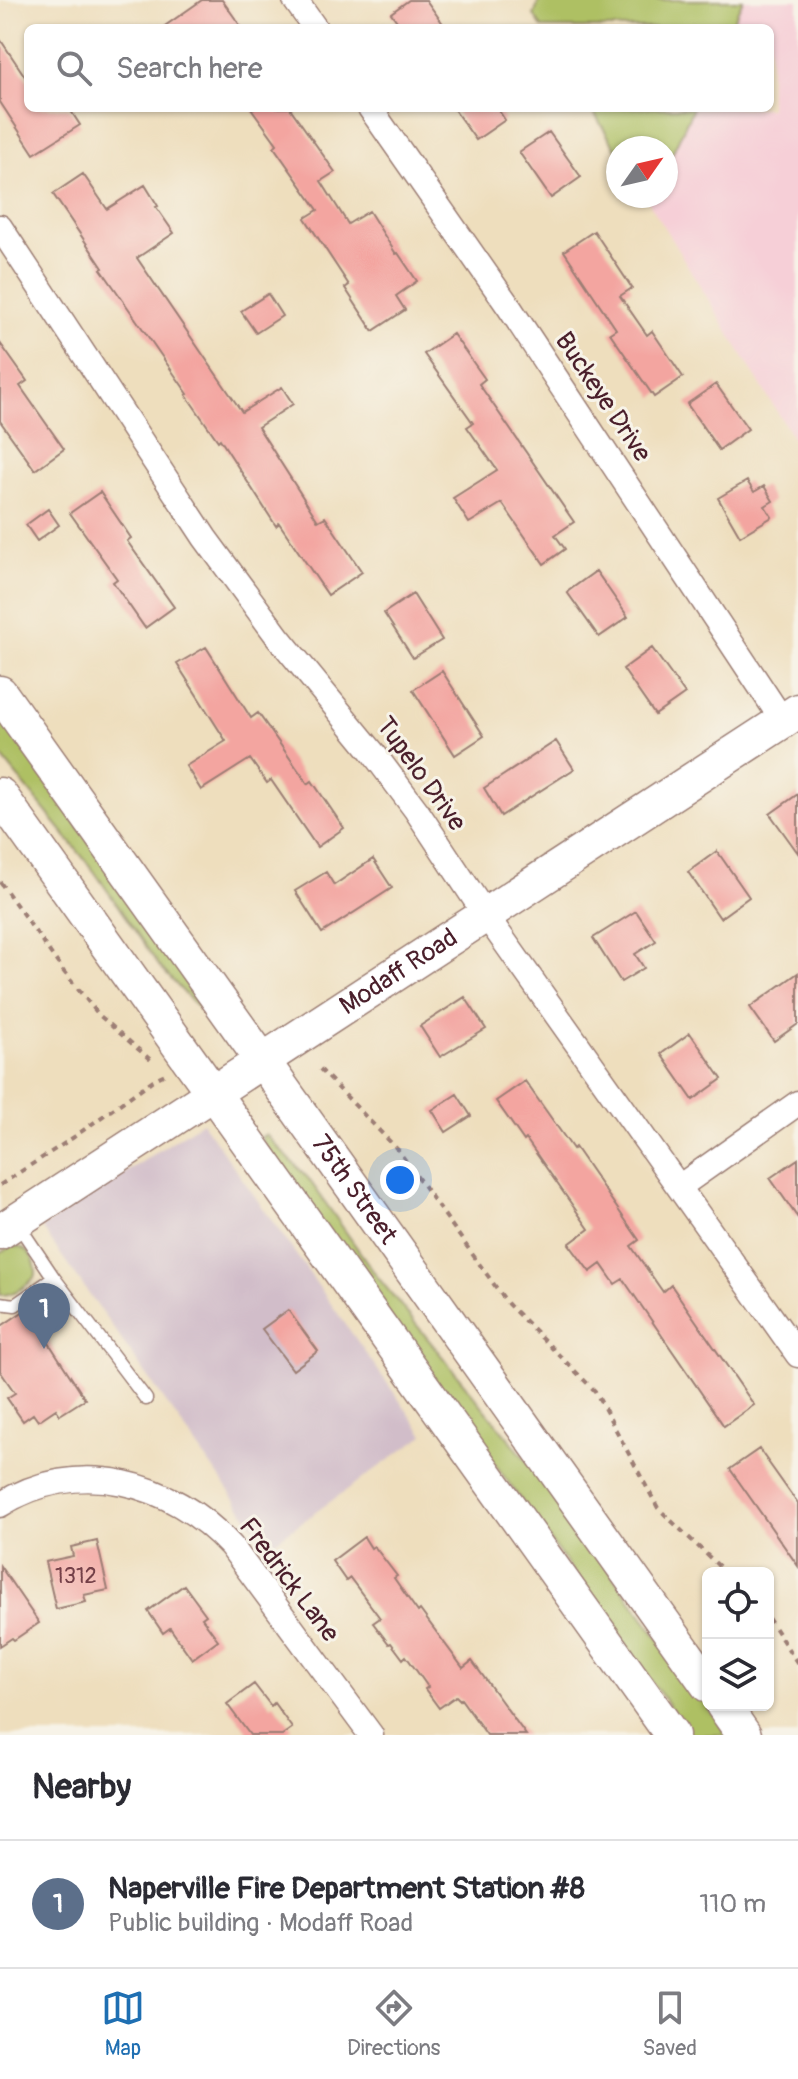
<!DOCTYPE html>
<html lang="en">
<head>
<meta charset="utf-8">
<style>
	body { margin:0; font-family:Pangolin,sans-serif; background:#f7f7f7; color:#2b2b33 }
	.controls { position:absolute; right:24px; bottom:24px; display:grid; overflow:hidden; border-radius:12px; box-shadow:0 2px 6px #0004 }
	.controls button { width:72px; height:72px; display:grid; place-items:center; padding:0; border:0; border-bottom:2px solid #e1e1e2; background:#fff; color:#2b2b33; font:40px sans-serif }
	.compass { position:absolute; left:606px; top:136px; width:72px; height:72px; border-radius:50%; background:#fff; box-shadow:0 2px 6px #0004; rotate:56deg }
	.you { position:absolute; left:400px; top:1180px; width:28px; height:28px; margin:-20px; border:6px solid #fff; border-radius:50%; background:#1a73e8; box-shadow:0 0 0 12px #1a73e833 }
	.badge { display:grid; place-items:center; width:52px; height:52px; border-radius:50%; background:#1f6fb2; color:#fff; font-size:26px; font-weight:700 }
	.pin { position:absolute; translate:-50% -66px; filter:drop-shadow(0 2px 4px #0008) }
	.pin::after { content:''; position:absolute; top:42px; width:28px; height:24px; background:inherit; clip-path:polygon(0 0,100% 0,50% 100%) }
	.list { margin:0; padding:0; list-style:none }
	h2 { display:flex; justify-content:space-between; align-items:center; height:104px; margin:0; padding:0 32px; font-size:34px }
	h2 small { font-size:26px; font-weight:400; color:#7c7c81 }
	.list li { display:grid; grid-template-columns:52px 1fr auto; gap:24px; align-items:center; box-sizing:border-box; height:128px; padding:0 32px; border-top:2px solid #e1e1e2 }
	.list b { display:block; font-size:30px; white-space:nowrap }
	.list p { margin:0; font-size:26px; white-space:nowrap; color:#7c7c81 }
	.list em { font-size:26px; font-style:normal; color:#7c7c81 }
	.icon { flex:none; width:44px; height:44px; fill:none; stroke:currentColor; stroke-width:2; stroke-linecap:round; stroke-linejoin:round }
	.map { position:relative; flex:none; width:798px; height:1735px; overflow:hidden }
	.search { position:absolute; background:#fff; box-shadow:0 2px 6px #0004; left:24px; right:24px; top:24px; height:88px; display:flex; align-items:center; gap:20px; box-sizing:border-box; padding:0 28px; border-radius:12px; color:#7c7c81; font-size:30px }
	.sheet { height:232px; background:#fff }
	nav { display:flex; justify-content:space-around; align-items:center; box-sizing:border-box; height:112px; border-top:2px solid #e1e1e2; background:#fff; font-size:22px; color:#7c7c81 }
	nav a { display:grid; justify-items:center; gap:4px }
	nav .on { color:#1f6fb2 }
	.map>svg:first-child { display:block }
	.built { fill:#f6cfd7 }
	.industrial { fill:#d1bdc9 }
	.green { fill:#aec064; stroke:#7c7048; stroke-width:2 }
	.building { fill:#f3a5a0 }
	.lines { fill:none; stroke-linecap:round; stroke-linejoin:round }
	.lane-casing { stroke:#9c7e74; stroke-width:15 }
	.street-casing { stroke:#9c7e74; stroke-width:27 }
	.secondary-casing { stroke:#9c7e74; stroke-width:37 }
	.path { stroke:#9c7e74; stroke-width:4; stroke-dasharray:6 6; stroke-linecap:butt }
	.lane { stroke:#fff; stroke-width:12 }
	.street { stroke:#fff; stroke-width:24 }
	.secondary { stroke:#fff; stroke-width:34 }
	.labels { text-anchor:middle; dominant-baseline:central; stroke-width:6; stroke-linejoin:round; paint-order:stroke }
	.number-label { font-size:22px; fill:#744048 }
	.street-label { font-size:26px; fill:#4a1f2b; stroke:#f7f3e8 }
</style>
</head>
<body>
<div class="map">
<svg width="798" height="1735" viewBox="0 0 798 1735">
	<rect width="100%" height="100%" fill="#f7f3e8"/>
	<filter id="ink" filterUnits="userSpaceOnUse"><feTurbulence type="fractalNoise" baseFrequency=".0125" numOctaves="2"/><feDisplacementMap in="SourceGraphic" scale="16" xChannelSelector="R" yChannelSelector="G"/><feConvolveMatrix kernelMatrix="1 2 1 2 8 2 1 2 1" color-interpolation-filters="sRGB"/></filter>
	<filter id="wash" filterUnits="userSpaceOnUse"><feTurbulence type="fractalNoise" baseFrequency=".006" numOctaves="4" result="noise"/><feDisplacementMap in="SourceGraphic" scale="32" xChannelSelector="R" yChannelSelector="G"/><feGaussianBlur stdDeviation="1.8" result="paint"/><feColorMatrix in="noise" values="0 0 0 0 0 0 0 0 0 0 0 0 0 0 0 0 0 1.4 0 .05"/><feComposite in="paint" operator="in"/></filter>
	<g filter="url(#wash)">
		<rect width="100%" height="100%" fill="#eedebd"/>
		<path class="built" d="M540,0H798V446L645,196H666V148H618V152L591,108H770V28H542L534,15Z"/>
		<path class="industrial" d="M202,1122L424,1435L268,1546L42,1228Z"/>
		<path class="green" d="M540,0H743L730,28H542L534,15Z
			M591,108H693L666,167V148H618V152Z
			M0,716L207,1008L199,1009L160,967L94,871L0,755Z
			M266,1135L308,1178L376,1275L557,1498L728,1735H690L262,1140V1136Z
			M13,1246C30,1248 36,1259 36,1275C28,1286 14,1295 0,1295V1253Z"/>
		<g id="blocks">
			<path class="building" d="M202,0H222L242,28H162Z
				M409,0H426L446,28H402L391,13Z
				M0,39L28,81V108H69L80,125L34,154L0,102Z
				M251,108H290L335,172L321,181L348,224L369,211L396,254L398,253L417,281L396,296L405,310L373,331L345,288L349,285L305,218L318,210L274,147L277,144Z
				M453,108H497L505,120L476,140Z
				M549,132L581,177L551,198L519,152Z
				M83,174L107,209L145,185L158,206L156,207L174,233L137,258L242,412L282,387L293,404L258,427L318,521L325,517L362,572L328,595L279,523L276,526L220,439L218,441L186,395L188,394L101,269L103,268L53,194Z
				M594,231L632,288L620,296L647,335L652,331L683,377L654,397L610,333L616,329L564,251Z
				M268,294L282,316L256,333L241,311Z
				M453,334L485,379L479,384L574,522L555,535L565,549L544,564L502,503L469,523L453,498L497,470L467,427L473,423L424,354Z
				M0,343L27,381L20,386L64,449L35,470L0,421Z
				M716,384L748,429L719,450L687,404Z
				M747,481L754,492L764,486L773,501L765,506L772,517L740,536L718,498Z
				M100,492L131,538L127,541L174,607L145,628L113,582L117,579L70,513Z
				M48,509L59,525L37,541L26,525Z
				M596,571L628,617L599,637L567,592Z
				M413,594L442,640L413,658L384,613Z
				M206,647L251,718L258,713L308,784L312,781L344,828L317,847L271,780L267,783L250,759L201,790L186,766L226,741L177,664Z
				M652,648L685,694L655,715L623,669Z
				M442,671L484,736L455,755L413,690Z
				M556,741L574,769L501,816L484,788Z
				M798,794V853L770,814Z
				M717,851L749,897L720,918L688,872Z
				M373,859L392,888L322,933L295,891L326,872L334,885Z
				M636,911L656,941L635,954L644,968L621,982L593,938Z
				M798,973V1024L774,1041L750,1007Z
				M465,997L486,1029L440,1057L420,1026Z
				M690,1033L722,1079L693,1100L661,1054Z
				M525,1081L573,1149L575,1147L639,1240L631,1246L663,1292L671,1285L754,1405L724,1426L623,1279L615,1284L601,1264L590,1272L569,1244L589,1229L526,1139L524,1141L496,1101Z
				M457,1094L471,1116L446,1132L432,1110Z
				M798,1159V1218L770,1178Z
				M27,1309L85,1399L60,1415L56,1409L38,1421L33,1414L23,1421L7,1398L15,1393L0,1371V1327Z
				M288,1310L318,1351L293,1370L262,1329Z
				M759,1449L798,1504V1566L730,1469Z
				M364,1537L371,1548L374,1546L397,1576L394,1578L405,1594L418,1612L420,1610L463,1668L472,1661L526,1735H487L461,1699L460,1700L456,1696L439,1708L425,1689L428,1687L406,1656L403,1659L391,1643L389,1644L373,1623L380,1618L350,1578L346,1581L332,1561Z
				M97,1541L108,1590L84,1595L86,1602L56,1609L45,1562L73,1556L71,1547Z
				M0,1566L39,1623L14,1640L12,1638L0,1646Z
				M184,1585L206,1615L202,1618L218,1640L192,1659L170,1628L163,1633L148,1611Z
				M254,1684L271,1706L274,1703L292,1728L282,1735H250L227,1704Z"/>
		</g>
	</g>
	<g filter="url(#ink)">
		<use href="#blocks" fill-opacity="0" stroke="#9c7e74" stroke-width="2"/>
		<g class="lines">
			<defs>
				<path id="lane" d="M54,1278L146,1399
					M0,1303L15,1305L54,1278L17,1223"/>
				<path id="street" d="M295,0L315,28
					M370,108L509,307L783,721
					M0,227L205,538L278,637L374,754L416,810L485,914L798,1355
					M679,1187L798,1103
					M0,1505C77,1456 172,1481 231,1546L371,1735"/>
				<g id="secondary">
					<path id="s1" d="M0,693L708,1685"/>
					<path d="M0,795L672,1735"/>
					<path id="s2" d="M0,1232L798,711"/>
					<path d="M723,1705L744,1735"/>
				</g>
			</defs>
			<use href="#lane" class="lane-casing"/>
			<use href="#street" class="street-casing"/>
			<use href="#secondary" class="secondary-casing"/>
			<path class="path" d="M0,882L64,972L99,1015L153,1062
				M320,1069L398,1150L508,1304L595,1391L658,1508L726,1573
				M0,1185L74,1137L153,1080L167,1073
				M768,1618L798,1664"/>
			<use href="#lane" class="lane"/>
			<use href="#street" class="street"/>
			<use href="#secondary" class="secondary"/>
		</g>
	</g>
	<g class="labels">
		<g class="number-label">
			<text x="76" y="1576">1312</text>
		</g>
		<g class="street-label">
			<text transform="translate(603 397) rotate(56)">Buckeye Drive</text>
			<text transform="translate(421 774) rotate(54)">Tupelo Drive</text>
			<text stroke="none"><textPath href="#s2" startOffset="476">Modaff Road</textPath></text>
			<text stroke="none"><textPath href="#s1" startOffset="610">75th Street</textPath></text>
			<text transform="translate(289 1580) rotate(53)">Fredrick Lane</text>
		</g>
	</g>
</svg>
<div class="controls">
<button><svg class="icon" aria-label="locate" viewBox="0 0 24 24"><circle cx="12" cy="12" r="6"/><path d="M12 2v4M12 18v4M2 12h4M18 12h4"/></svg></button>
<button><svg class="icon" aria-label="layers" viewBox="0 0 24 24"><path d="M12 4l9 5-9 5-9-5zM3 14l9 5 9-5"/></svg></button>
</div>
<svg class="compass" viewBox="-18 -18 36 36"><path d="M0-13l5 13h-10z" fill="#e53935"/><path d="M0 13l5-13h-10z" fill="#7c7c81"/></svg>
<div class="you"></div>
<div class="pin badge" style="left:44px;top:1349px;background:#5c6f8a">1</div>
<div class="search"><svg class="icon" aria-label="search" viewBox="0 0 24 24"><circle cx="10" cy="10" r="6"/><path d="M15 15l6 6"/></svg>Search here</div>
</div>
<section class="sheet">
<h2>Nearby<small></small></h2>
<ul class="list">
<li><span class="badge" style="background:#5c6f8a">1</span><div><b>Naperville Fire Department Station #8</b><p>Public building · Modaff Road</p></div><em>110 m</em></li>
</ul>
</section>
<nav>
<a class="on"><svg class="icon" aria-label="map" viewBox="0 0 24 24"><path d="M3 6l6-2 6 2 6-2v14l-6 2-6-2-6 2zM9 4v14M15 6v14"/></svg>Map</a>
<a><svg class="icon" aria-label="directions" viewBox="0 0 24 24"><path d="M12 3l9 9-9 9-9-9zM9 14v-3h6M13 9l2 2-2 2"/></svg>Directions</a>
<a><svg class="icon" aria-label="saved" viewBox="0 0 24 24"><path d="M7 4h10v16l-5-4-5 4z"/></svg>Saved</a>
</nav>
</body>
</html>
